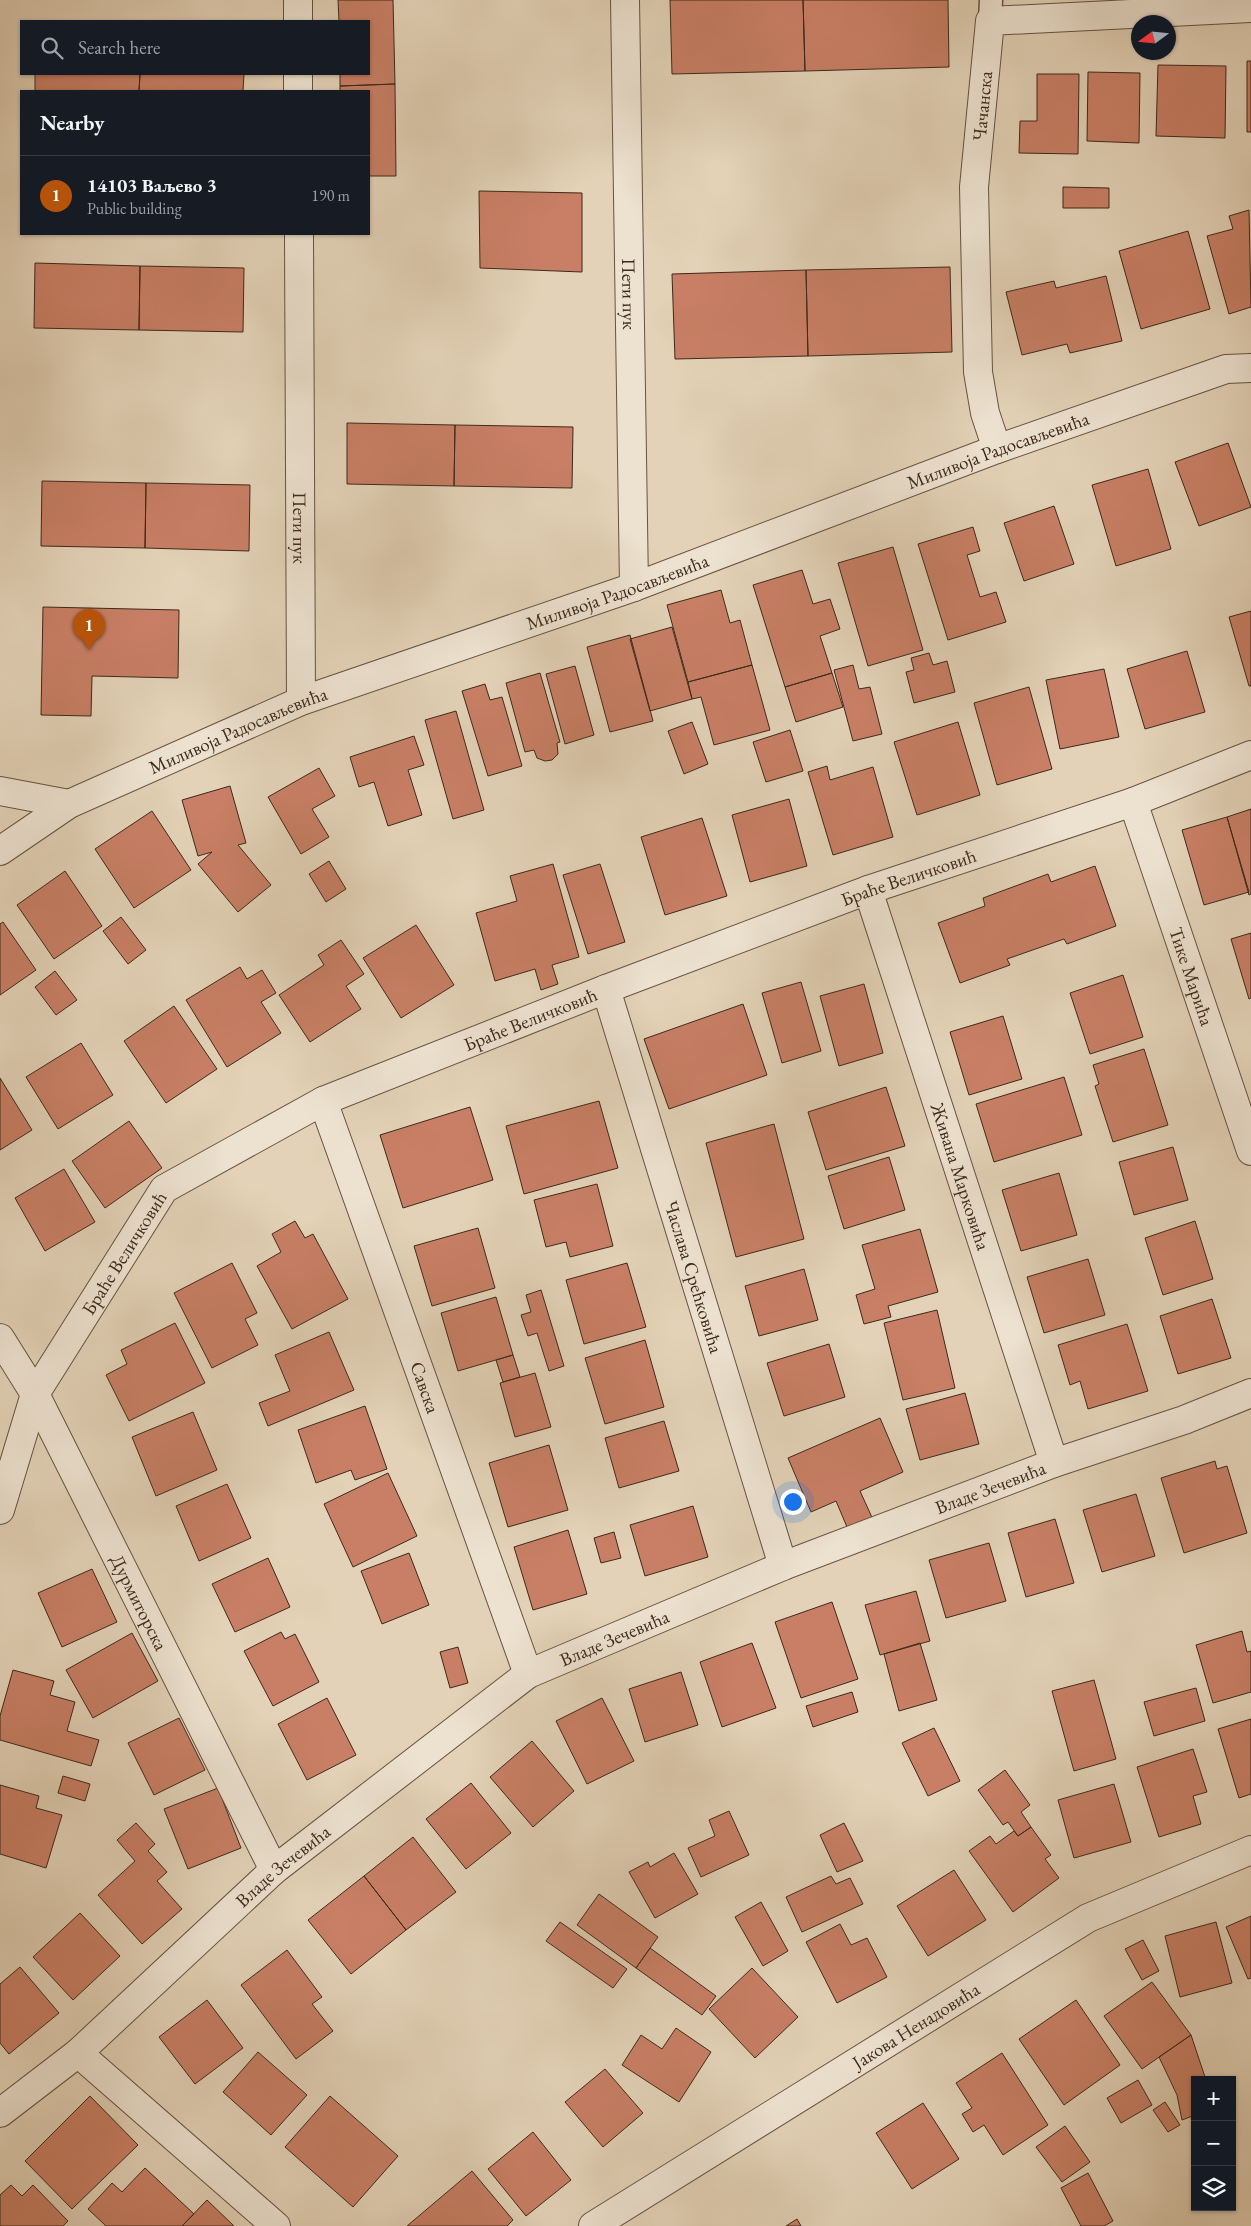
<!DOCTYPE html>
<html lang="en">
<head>
<meta charset="utf-8">
<style>
	body { margin:0; font-family:"EB Garamond",serif; background:#242831; color:#f1f3f6 }
	.controls { position:absolute; right:15px; bottom:15px; display:grid; overflow:hidden; border-radius:0px; box-shadow:0 1px 4px #0004 }
	.controls button { width:45px; height:45px; display:grid; place-items:center; padding:0; border:0; border-bottom:1px solid #363941; background:#171b24; color:#f1f3f6; font:25px sans-serif }
	.compass { position:absolute; left:1131px; top:15px; width:45px; height:45px; border-radius:50%; background:#171b24; box-shadow:0 1px 4px #0004; rotate:255deg }
	.you { position:absolute; left:792px; top:1501px; width:18px; height:18px; margin:-12px; border:4px solid #fff; border-radius:50%; background:#1a73e8; box-shadow:0 0 0 8px #1a73e833 }
	.badge { display:grid; place-items:center; width:32px; height:32px; border-radius:50%; background:#b45309; color:#fff; font-size:16px; font-weight:700 }
	.pin { position:absolute; translate:-50% -41px; filter:drop-shadow(0 1px 2px #0008) }
	.pin::after { content:''; position:absolute; top:26px; width:18px; height:15px; background:inherit; clip-path:polygon(0 0,100% 0,50% 100%) }
	.list { margin:0; padding:0; list-style:none }
	h2 { display:flex; justify-content:space-between; align-items:center; height:65px; margin:0; padding:0 20px; font-size:21px }
	h2 small { font-size:16px; font-weight:400; color:#9ea1a6 }
	.list li { display:grid; grid-template-columns:32px 1fr auto; gap:15px; align-items:center; box-sizing:border-box; height:80px; padding:0 20px; border-top:1px solid #363941 }
	.list b { display:block; font-size:19px; white-space:nowrap }
	.list p { margin:0; font-size:16px; white-space:nowrap; color:#9ea1a6 }
	.list em { font-size:16px; font-style:normal; color:#9ea1a6 }
	.icon { flex:none; width:28px; height:28px; fill:none; stroke:currentColor; stroke-width:2; stroke-linecap:round; stroke-linejoin:round }
	.map { position:relative; flex:none; width:1251px; height:2226px; overflow:hidden }
	.search { position:absolute; background:#171b24; box-shadow:0 1px 4px #0004; left:20px; top:20px; width:350px; height:55px; display:flex; align-items:center; gap:12px; box-sizing:border-box; padding:0 18px; border-radius:0px; color:#9ea1a6; font-size:19px }
	.panel { position:absolute; background:#171b24; box-shadow:0 1px 4px #0004; left:20px; top:90px; width:350px; height:145px; border-radius:0px }
	.map>svg:first-child { display:block }
	.building { fill:#c87f65; stroke:#3d291b }
	.lines { fill:none; stroke-linecap:round; stroke-linejoin:round }
	.service-casing { stroke:#665342; stroke-width:25 }
	.minor-casing { stroke:#665342; stroke-width:30 }
	.service { stroke:#ede2d0; stroke-width:22 }
	.minor { stroke:#ede2d0; stroke-width:28 }
	.labels { text-anchor:middle; dominant-baseline:central; stroke-width:4; stroke-linejoin:round; paint-order:stroke }
	.street-label { font-size:19px; fill:#3d291b; stroke:#ede2d0 }
</style>
</head>
<body>
<div class="map">
<svg width="1251" height="2226" viewBox="0 0 1251 2226">
	<rect width="100%" height="100%" fill="#e3d2b7"/>
	<filter id="stains"><feTurbulence type="fractalNoise" baseFrequency=".004" numOctaves="4"/><feColorMatrix values="0 0 0 0 .2 0 0 0 0 .09 0 0 0 0 .02 0 0 0 .5 -.17"/></filter>
	<radialGradient id="worn" r=".72"><stop offset=".6" stop-color="#630" stop-opacity="0"/><stop offset="1" stop-color="#630" stop-opacity=".3"/></radialGradient>
	<path class="building" d="M338,0H393L395,84L340,86V74H369V21H339Z
		M670,0H803L805,71L672,74Z
		M803,0H948L949,67L805,71Z
		M1247,61H1251V132H1247Z
		M1158,65L1226,66L1225,138L1156,136Z
		M1088,72L1140,73L1139,143L1087,141Z
		M35,74H140L139,91H35Z
		M140,74H244L243,91H139Z
		M1037,74H1079L1078,154L1019,153L1020,121H1037Z
		M395,84L396,176H369V91H340V86Z
		M1063,187L1109,188V208H1063Z
		M479,191L582,193V272L480,268Z
		M1249,210L1251,307L1229,314L1207,236L1233,229L1229,216Z
		M1188,231L1210,309L1141,329L1119,251Z
		M35,263L140,266L139,330L34,328Z
		M140,266L244,268L243,332L139,330Z
		M950,267L952,352L808,356L806,270Z
		M806,270L808,356L675,359L672,274Z
		M1106,276L1122,341L1070,353L1067,344L1022,355L1006,292L1054,281L1056,288Z
		M347,423L455,425L454,486L347,484Z
		M455,425L573,427L572,488L454,486Z
		M1228,443L1251,507L1199,526L1175,462Z
		M1148,469L1171,549L1116,566L1092,485Z
		M42,481L146,483L145,548L41,546Z
		M146,483L250,485L249,551L145,548Z
		M1054,506L1074,564L1024,581L1004,523Z
		M973,527L980,551L967,555L980,597L996,592L1006,622L948,640L918,544Z
		M893,547L923,650L868,666L838,563Z
		M802,570L813,604L830,599L840,629L820,636L832,673L785,687L753,585Z
		M721,590L730,623L740,620L752,665L688,682L667,605Z
		M43,607L179,610L178,678L92,676L91,716L41,715Z
		M1251,611V686H1249L1229,617Z
		M672,627L692,699L650,711L630,639Z
		M630,635L653,721L610,732L587,647Z
		M1187,651L1205,712L1145,729L1127,669Z
		M929,653L933,665L947,661L955,692L914,703L906,672L914,670L911,658Z
		M752,665L770,730L714,745L701,697L692,699L688,682Z
		M853,665L859,689L870,687L882,734L853,741L834,670Z
		M575,666L594,735L565,744L546,674Z
		M1104,669L1119,737L1060,749L1046,680Z
		M540,673L560,742L557,743L558,754L552,760L545,761L537,758L534,750L525,752L506,683Z
		M832,673L843,707L796,722L785,687Z
		M485,684L490,700L502,697L522,766L488,776L462,691Z
		M1029,687L1052,769L997,785L974,703Z
		M456,711L484,810L453,819L425,720Z
		M692,722L708,764L684,774L668,731Z
		M958,722L980,795L917,815L894,742Z
		M790,730L803,771L766,782L753,742Z
		M414,736L424,765L408,770L422,815L388,826L374,782L359,787L350,757Z
		M827,766L830,780L873,767L893,837L833,855L808,772Z
		M319,768L335,796L312,809L329,837L301,854L268,797Z
		M230,786L246,843L238,845L271,885L238,912L198,864L212,852L198,856L182,800Z
		M789,799L807,866L750,882L732,815Z
		M1251,809V894L1249,895L1227,817Z
		M152,811L191,870L134,908L95,849Z
		M1227,817L1249,892L1204,905L1182,830Z
		M702,818L727,896L665,915L641,837Z
		M329,861L346,889L326,902L309,874Z
		M553,864L579,957L552,965L558,984L541,990L535,969L495,981L476,913L517,901L510,876Z
		M600,864L625,942L588,954L563,875Z
		M1095,866L1116,926L1067,944L1064,939L1007,959L1010,965L960,983L938,923L985,906L983,898L1048,874L1051,882Z
		M65,871L102,926L54,959L17,905Z
		M121,917L146,950L128,964L103,931Z
		M3,922L36,970L0,995V924Z
		M416,925L454,985L401,1018L363,958Z
		M1251,933V998L1249,999L1231,939Z
		M341,940L364,974L346,986L361,1009L310,1042L279,995L324,965L318,955Z
		M240,967L247,979L262,970L276,993L261,1002L281,1033L227,1067L186,1000Z
		M55,971L77,1000L56,1015L35,987Z
		M1123,975L1143,1037L1090,1054L1070,993Z
		M801,982L821,1051L782,1063L762,993Z
		M864,984L883,1053L839,1066L820,996Z
		M743,1004L767,1075L669,1109L644,1039Z
		M174,1006L217,1069L166,1103L124,1041Z
		M1003,1016L1022,1079L969,1095L950,1032Z
		M81,1043L113,1095L58,1129L26,1077Z
		M1144,1049L1168,1125L1113,1142L1095,1086L1099,1084L1093,1065Z
		M1064,1077L1082,1135L994,1162L976,1104Z
		M0,1078L32,1130L0,1150Z
		M886,1087L905,1146L826,1170L808,1112Z
		M599,1101L618,1168L524,1194L506,1126Z
		M470,1107L493,1180L403,1208L380,1135Z
		M129,1121L162,1168L105,1208L72,1161Z
		M774,1124L804,1239L736,1257L706,1143Z
		M1173,1147L1188,1200L1134,1215L1119,1162Z
		M889,1157L905,1210L844,1229L828,1176Z
		M64,1169L95,1222L45,1251L15,1198Z
		M1059,1173L1077,1235L1021,1251L1002,1190Z
		M597,1184L613,1246L570,1257L566,1242L546,1247L534,1200Z
		M295,1221L305,1238L313,1234L348,1299L292,1329L257,1266L281,1252L272,1234Z
		M1195,1221L1213,1279L1163,1295L1145,1238Z
		M478,1228L495,1288L432,1306L414,1246Z
		M920,1229L938,1292L888,1306L891,1317L864,1324L856,1295L875,1289L862,1245Z
		M1088,1259L1105,1315L1044,1333L1027,1277Z
		M232,1263L257,1313L245,1319L258,1345L212,1368L174,1293Z
		M627,1263L646,1327L584,1344L566,1280Z
		M804,1269L818,1320L759,1336L745,1286Z
		M541,1290L564,1366L549,1371L537,1333L528,1336L521,1315L531,1312L526,1295Z
		M496,1297L513,1355L458,1371L441,1313Z
		M1212,1299L1231,1358L1178,1374L1160,1316Z
		M937,1310L955,1388L903,1400L884,1323Z
		M175,1323L205,1383L129,1421L106,1375L127,1364L121,1350Z
		M1127,1324L1148,1391L1088,1409L1080,1381L1070,1385L1058,1345Z
		M329,1332L354,1390L268,1426L259,1403L290,1391L275,1355Z
		M645,1340L664,1407L605,1424L585,1358Z
		M829,1344L845,1397L784,1416L767,1363Z
		M513,1355L520,1377L503,1382L496,1360Z
		M535,1373L551,1427L515,1437L500,1383Z
		M965,1393L979,1444L920,1460L906,1409Z
		M365,1406L387,1469L355,1480L351,1470L316,1483L298,1430Z
		M193,1412L217,1470L156,1496L132,1437Z
		M880,1418L903,1472L860,1491L875,1524L850,1534L836,1501L811,1512L788,1458Z
		M664,1421L679,1471L619,1488L605,1438Z
		M549,1445L568,1510L508,1527L489,1463Z
		M1215,1461L1217,1469L1227,1466L1247,1533L1184,1553L1161,1478Z
		M388,1473L417,1536L353,1567L324,1504Z
		M227,1484L251,1538L199,1561L176,1506Z
		M1136,1494L1155,1556L1102,1572L1083,1510Z
		M693,1506L708,1557L645,1576L630,1525Z
		M1055,1519L1074,1583L1026,1597L1008,1533Z
		M568,1530L587,1594L533,1610L514,1547Z
		M614,1532L621,1558L601,1563L594,1538Z
		M989,1543L1006,1601L946,1618L929,1560Z
		M409,1553L429,1605L382,1624L361,1571Z
		M268,1558L290,1607L235,1632L212,1584Z
		M92,1569L117,1622L62,1647L38,1593Z
		M916,1591L930,1641L880,1655L865,1605Z
		M832,1602L858,1679L801,1698L775,1622Z
		M1242,1631L1247,1652L1251,1651V1692L1213,1703L1196,1645Z
		M281,1632L285,1639L295,1634L319,1682L273,1706L244,1651Z
		M132,1633L158,1681L93,1718L66,1670Z
		M752,1643L776,1708L722,1727L700,1662Z
		M920,1643L937,1700L899,1711L884,1654Z
		M458,1647L468,1683L450,1688L440,1652Z
		M13,1670L54,1681L50,1695L75,1702L67,1731L99,1740L91,1766L0,1740V1716Z
		M681,1672L698,1725L645,1742L629,1689Z
		M1094,1680L1116,1759L1074,1771L1052,1691Z
		M1196,1688L1205,1721L1154,1736L1144,1702Z
		M852,1692L858,1712L813,1727L806,1706Z
		M327,1698L356,1755L307,1780L278,1724Z
		M602,1698L634,1761L587,1784L556,1721Z
		M179,1718L205,1770L154,1795L128,1743Z
		M1251,1719V1794L1239,1798L1218,1729Z
		M934,1728L960,1781L928,1796L902,1743Z
		M532,1741L574,1791L533,1827L490,1777Z
		M1193,1749L1207,1792L1193,1796L1201,1824L1159,1837L1137,1767Z
		M1005,1770L1030,1805L1021,1812L1031,1827L1018,1836L1008,1822L1003,1825L978,1790Z
		M63,1776L90,1784L85,1801L58,1793Z
		M471,1783L511,1833L466,1869L426,1819Z
		M1114,1784L1131,1842L1074,1858L1058,1800Z
		M0,1785L39,1796L36,1808L62,1815L46,1868L0,1854Z
		M218,1788L241,1848L188,1869L164,1809Z
		M729,1811L749,1855L701,1877L688,1848L715,1836L709,1820Z
		M136,1823L155,1844L148,1851L167,1872L157,1881L182,1909L142,1944L98,1895L135,1861L117,1840Z
		M844,1823L863,1861L837,1872L820,1835Z
		M1031,1827L1051,1855L1045,1859L1059,1878L1013,1912L969,1851L990,1836L996,1844L1014,1831L1018,1836Z
		M413,1837L456,1892L406,1930L364,1876Z
		M674,1853L698,1894L655,1918L629,1872L648,1862L650,1867Z
		M954,1870L986,1920L928,1956L897,1906Z
		M364,1876L406,1930L351,1974L308,1920Z
		M831,1876L836,1884L850,1878L863,1904L802,1932L786,1897Z
		M599,1894L658,1937L636,1968L577,1925Z
		M761,1902L788,1951L763,1966L735,1917Z
		M80,1913L120,1956L73,2000L33,1957Z
		M1251,1916V1978L1248,1979L1226,1927Z
		M560,1922L627,1969L613,1988L546,1941Z
		M1216,1922L1232,1983L1180,1997L1165,1936Z
		M840,1924L851,1945L867,1938L887,1977L837,2003L806,1942Z
		M1143,1940L1159,1971L1142,1980L1125,1949Z
		M650,1948L716,1996L702,2015L636,1968Z
		M287,1950L322,1997L312,2004L333,2031L296,2059L241,1985Z
		M20,1967L59,2013L9,2054L0,2043V1984Z
		M752,1968L798,2017L755,2058L709,2009Z
		M1152,1982L1191,2035L1142,2069L1104,2016Z
		M207,2000L243,2048L195,2084L159,2037Z
		M1076,2000L1120,2065L1064,2105L1019,2039Z
		M676,2028L711,2052L679,2102L622,2065L641,2035L662,2049Z
		M1191,2035L1206,2080H1195V2115L1182,2120L1177,2095L1159,2057Z
		M258,2052L307,2095L271,2135L223,2092Z
		M1002,2053L1048,2125L1003,2155L984,2125L973,2132L962,2114L972,2108L956,2083Z
		M605,2069L643,2113L603,2147L565,2102Z
		M1138,2080L1152,2105L1121,2123L1107,2098Z
		M90,2096L138,2145L72,2209L25,2161Z
		M330,2096L398,2156L353,2207L285,2147Z
		M1165,2102L1180,2125L1168,2132L1153,2110Z
		M923,2103L959,2159L912,2189L876,2133Z
		M1065,2126L1090,2162L1062,2182L1036,2147Z
		M533,2132L571,2180L526,2216L488,2169Z
		M145,2168L194,2214L182,2226H106L88,2209L112,2183L122,2192Z
		M472,2171L513,2220L507,2226H407Z
		M1088,2173L1113,2221L1104,2226H1081L1061,2188Z
		M11,2185L22,2196L33,2185L68,2221L63,2226H0V2195Z
		M207,2200L234,2226H182Z
		M797,2219L801,2226H786Z"/>
	<g class="lines">
		<defs>
			<path id="service" d="M990,21L991,0"/>
			<g id="minor">
				<path d="M298,0V21"/>
				<path id="s1" d="M625,0L634,587"/>
				<path d="M298,74V91"/>
				<path id="s2" d="M299,234L301,701"/>
				<path id="s3" d="M997,449L985,413L978,372L974,187L990,21L1251,8"/>
				<path d="M0,791L69,804"/>
				<path id="s4" d="M1133,802L1251,1151"/>
				<path id="s5" d="M0,851L69,804L301,701L634,587L997,449L1226,369L1251,368"/>
				<path id="s6" d="M868,890L1054,1463"/>
				<path id="s7" d="M606,989L783,1566"/>
				<path id="s8" d="M323,1101L528,1674"/>
				<path id="s9" d="M0,1338L35,1394L274,1870"/>
				<path id="s10" d="M0,1510L35,1394L164,1189L323,1101L606,989L868,890L1133,802L1251,755"/>
				<path d="M78,2053L276,2226"/>
				<path id="s11" d="M0,2113L78,2053L274,1870L528,1674L783,1566L1054,1463L1184,1420L1251,1393"/>
				<path id="s12" d="M593,2226L1088,1918L1251,1850"/>
			</g>
		</defs>
		<use href="#service" class="service-casing"/>
		<use href="#minor" class="minor-casing"/>
		<use href="#service" class="service"/>
		<use href="#minor" class="minor"/>
	</g>
	<g class="labels">
		<g class="street-label">
			<text stroke="none"><textPath href="#s3" startOffset="346">Чачанска</textPath></text>
			<text stroke="none"><textPath href="#s1" startOffset="294">Пети пук</textPath></text>
			<text stroke="none"><textPath href="#s5" startOffset="1078">Миливоја Радосављевића</textPath></text>
			<text stroke="none"><textPath href="#s2" startOffset="294">Пети пук</textPath></text>
			<text stroke="none"><textPath href="#s5" startOffset="672">Миливоја Радосављевића</textPath></text>
			<text stroke="none"><textPath href="#s5" startOffset="268">Миливоја Радосављевића</textPath></text>
			<text stroke="none"><textPath href="#s10" startOffset="1172">Браће Величковић</textPath></text>
			<text stroke="none"><textPath href="#s4" startOffset="184">Тике Марића</textPath></text>
			<text stroke="none"><textPath href="#s10" startOffset="768">Браће Величковић</textPath></text>
			<text stroke="none"><textPath href="#s6" startOffset="301">Живана Марковића</textPath></text>
			<text stroke="none"><textPath href="#s10" startOffset="288">Браће Величковић</textPath></text>
			<text stroke="none"><textPath href="#s7" startOffset="301">Часлава Срећковића</textPath></text>
			<text stroke="none"><textPath href="#s8" startOffset="304">Савска</textPath></text>
			<text stroke="none"><textPath href="#s11" startOffset="1186">Владе Зечевића</textPath></text>
			<text stroke="none"><textPath href="#s9" startOffset="299">Дурмиторска</textPath></text>
			<text stroke="none"><textPath href="#s11" startOffset="781">Владе Зечевића</textPath></text>
			<text stroke="none"><textPath href="#s11" startOffset="376">Владе Зечевића</textPath></text>
			<text stroke="none"><textPath href="#s12" startOffset="380">Јакова Ненадовића</textPath></text>
		</g>
	</g>
	<rect width="100%" height="100%" filter="url(#stains)"/>
	<rect width="100%" height="100%" fill="url(#worn)"/>
</svg>
<div class="controls">
<button>+</button>
<button>−</button>
<button><svg class="icon" aria-label="layers" viewBox="0 0 24 24"><path d="M12 4l9 5-9 5-9-5zM3 14l9 5 9-5"/></svg></button>
</div>
<svg class="compass" viewBox="-18 -18 36 36"><path d="M0-13l5 13h-10z" fill="#e53935"/><path d="M0 13l5-13h-10z" fill="#9ea1a6"/></svg>
<div class="you"></div>
<div class="pin badge" style="left:89px;top:650px">1</div>
<div class="search"><svg class="icon" aria-label="search" viewBox="0 0 24 24"><circle cx="10" cy="10" r="6"/><path d="M15 15l6 6"/></svg>Search here</div>
<section class="panel">
<h2>Nearby<small></small></h2>
<ul class="list">
<li><span class="badge">1</span><div><b>14103 Ваљево 3</b><p>Public building</p></div><em>190 m</em></li>
</ul>
</section>
</div>
</body>
</html>
